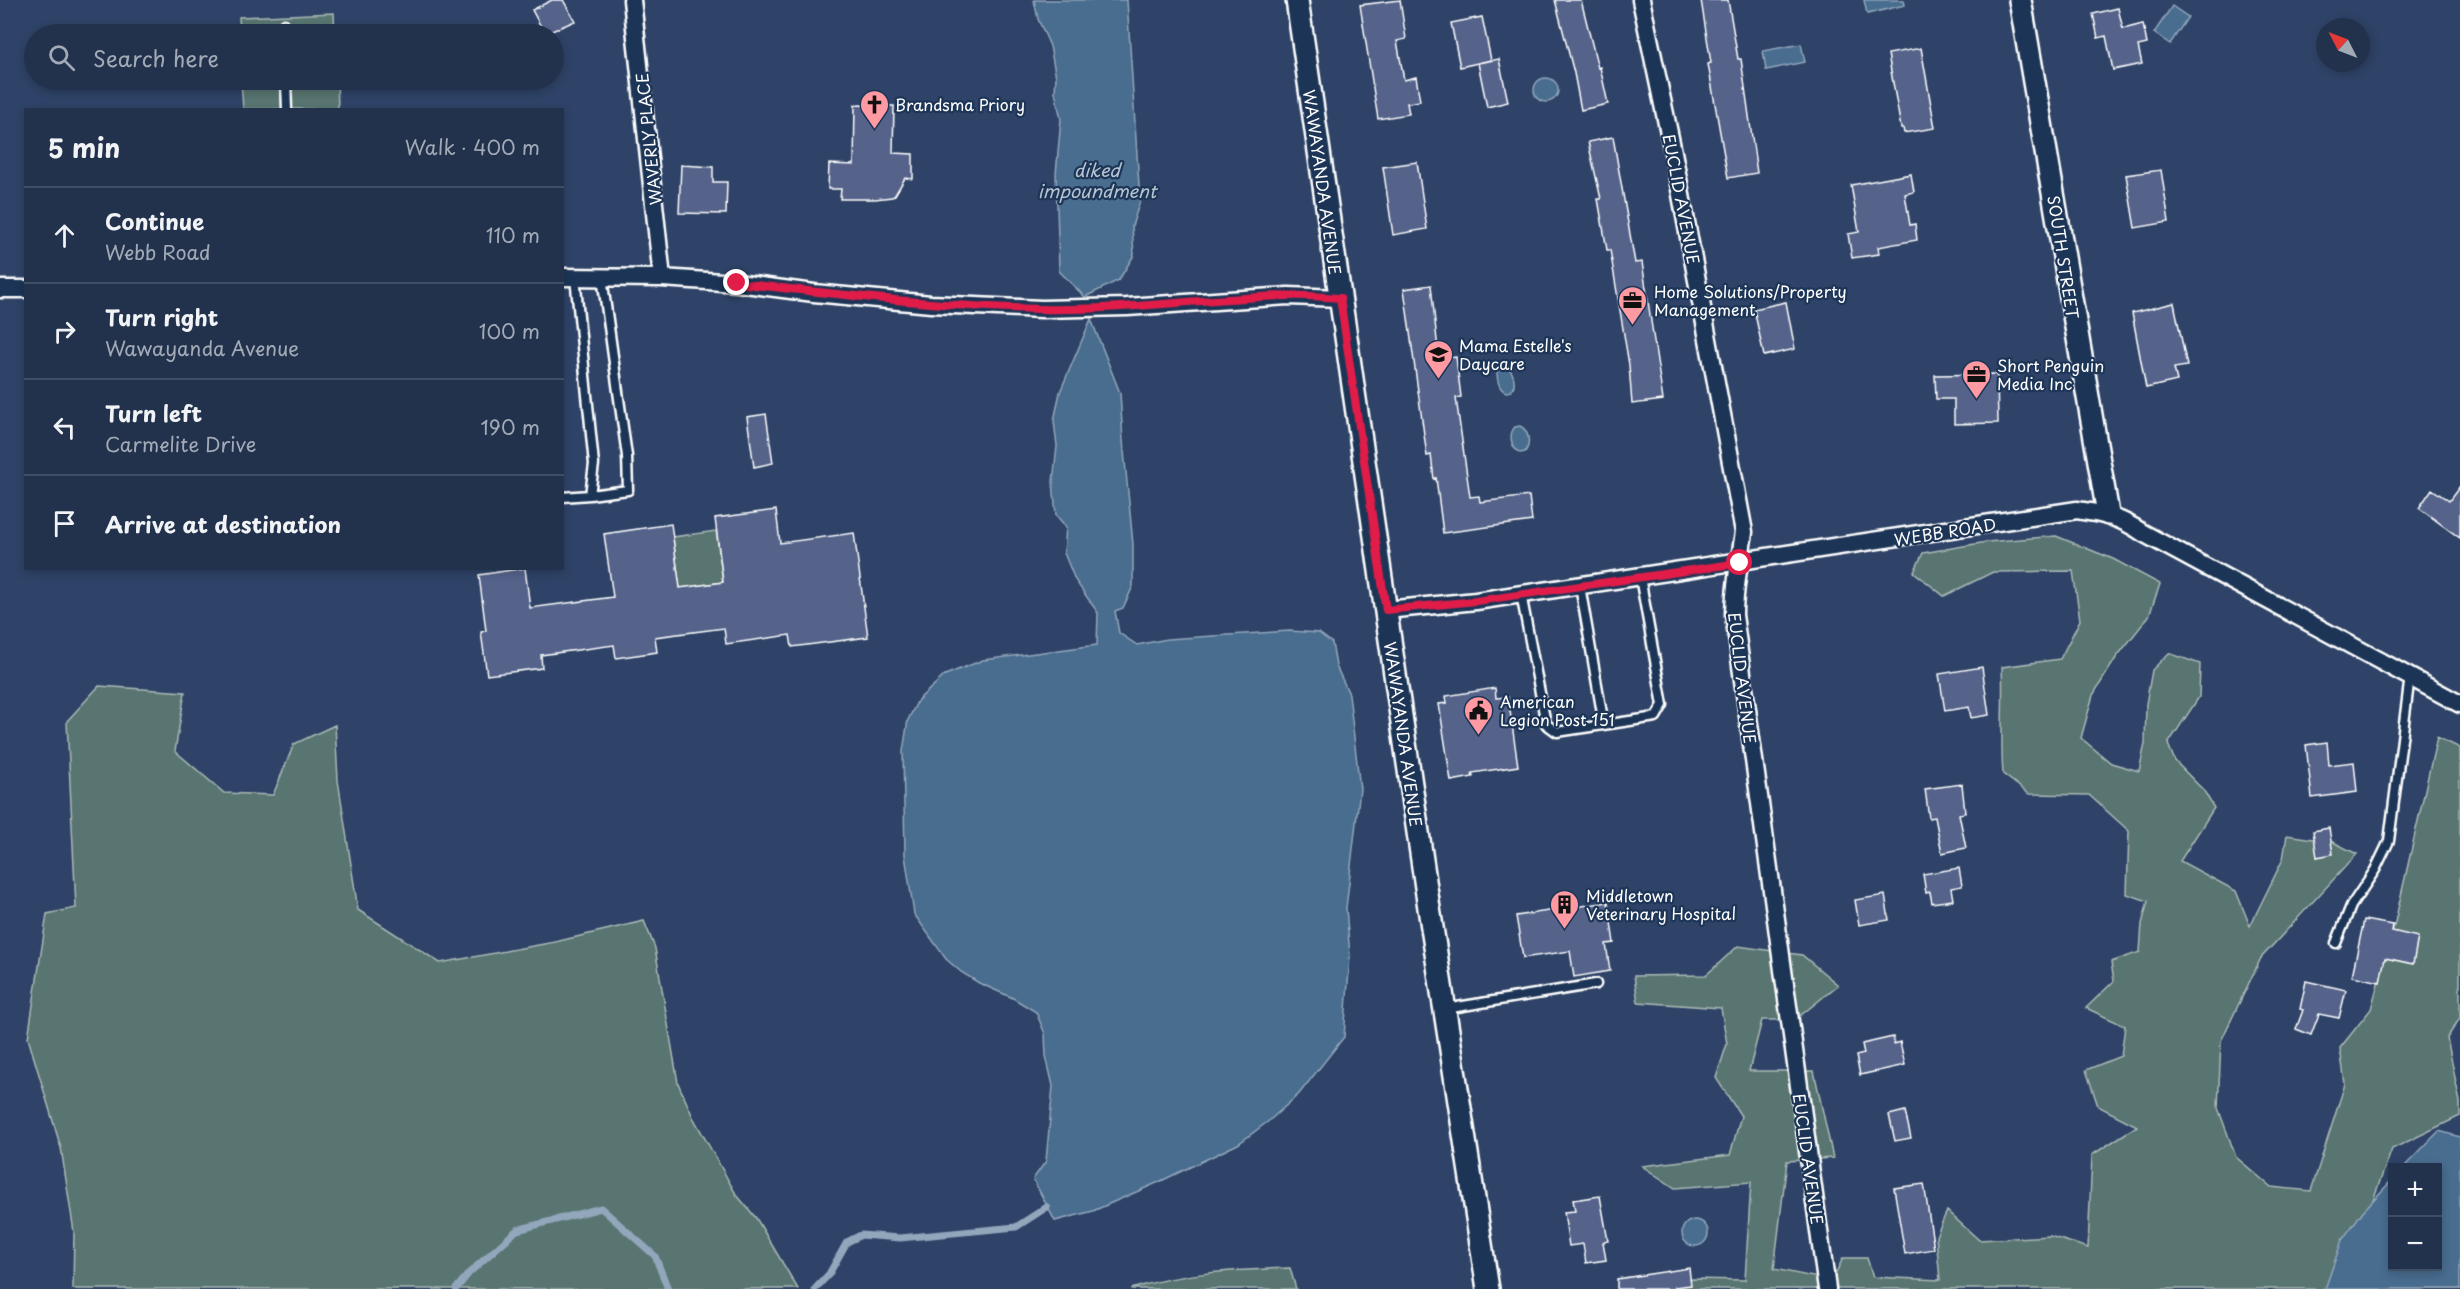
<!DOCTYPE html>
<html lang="en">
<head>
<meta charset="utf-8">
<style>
	body { margin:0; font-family:"Playpen Sans",sans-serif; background:#2a3a54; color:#f1f3f6 }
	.controls { position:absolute; right:18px; bottom:18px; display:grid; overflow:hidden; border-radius:0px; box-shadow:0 3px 9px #0003 }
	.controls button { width:54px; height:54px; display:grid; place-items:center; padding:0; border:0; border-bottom:2px solid #3f4d65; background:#22324d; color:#f1f3f6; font:30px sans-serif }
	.compass { position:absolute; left:2316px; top:18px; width:54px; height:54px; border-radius:50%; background:#22324d; box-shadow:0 3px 9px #0003; rotate:312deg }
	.stop { position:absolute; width:18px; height:18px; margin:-14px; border:4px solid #e11d48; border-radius:50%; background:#fff }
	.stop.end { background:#e11d48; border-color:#fff; box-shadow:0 2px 6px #0008 }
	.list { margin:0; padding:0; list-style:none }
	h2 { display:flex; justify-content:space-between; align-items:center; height:78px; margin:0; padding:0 24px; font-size:26px }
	h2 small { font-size:20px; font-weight:400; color:#a2aab6 }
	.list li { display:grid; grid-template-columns:39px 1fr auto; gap:18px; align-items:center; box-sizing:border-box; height:96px; padding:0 24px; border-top:2px solid #3f4d65 }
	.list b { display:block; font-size:22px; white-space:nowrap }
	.list p { margin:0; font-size:20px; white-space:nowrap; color:#a2aab6 }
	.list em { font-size:20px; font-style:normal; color:#a2aab6 }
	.icon { flex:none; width:33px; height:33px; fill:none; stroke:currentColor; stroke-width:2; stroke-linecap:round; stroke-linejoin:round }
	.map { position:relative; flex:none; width:2460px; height:1289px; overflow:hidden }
	.search { position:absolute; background:#22324d; box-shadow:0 3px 9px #0003; left:24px; top:24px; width:540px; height:66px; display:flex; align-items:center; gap:15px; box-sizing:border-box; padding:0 21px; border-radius:33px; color:#a2aab6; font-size:22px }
	.panel { position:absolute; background:#22324d; box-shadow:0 3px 9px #0003; left:24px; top:108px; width:540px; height:462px; border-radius:0px }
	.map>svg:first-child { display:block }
	.green { fill:#597471; stroke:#acbab8; stroke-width:1.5 }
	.water { fill:#4a6d8f; stroke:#92a7bc; stroke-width:1.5 }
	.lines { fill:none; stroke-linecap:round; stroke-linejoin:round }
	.stream { stroke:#92a7bc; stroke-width:7 }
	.building { fill:#54648b; stroke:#fff; stroke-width:1.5 }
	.service-casing { stroke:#fff; stroke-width:13 }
	.minor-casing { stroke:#fff; stroke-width:21 }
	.tertiary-casing { stroke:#fff; stroke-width:26 }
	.service { stroke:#1d3557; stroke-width:8 }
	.minor { stroke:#1d3557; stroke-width:16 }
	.tertiary { stroke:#1d3557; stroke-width:21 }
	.route { stroke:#e11d48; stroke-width:8 }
	.labels { text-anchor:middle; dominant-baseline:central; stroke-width:4.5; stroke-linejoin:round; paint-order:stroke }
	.poi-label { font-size:16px; fill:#fff; stroke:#1d3557; text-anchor:start }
	.street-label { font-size:16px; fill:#fff; stroke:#1d3557 }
	.water-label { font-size:18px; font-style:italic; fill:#b7c5d2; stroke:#1d3557 }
</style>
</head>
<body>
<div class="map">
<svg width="2460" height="1289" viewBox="0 0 2460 1289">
	<rect width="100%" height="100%" fill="#2e4367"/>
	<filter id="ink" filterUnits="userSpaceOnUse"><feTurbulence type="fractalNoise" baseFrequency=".0167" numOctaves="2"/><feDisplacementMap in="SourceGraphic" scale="12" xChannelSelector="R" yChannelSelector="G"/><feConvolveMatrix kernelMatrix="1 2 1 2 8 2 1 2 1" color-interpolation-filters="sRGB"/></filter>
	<g filter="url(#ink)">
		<path class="green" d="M334,13L335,34H240L239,17Z
			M241,80H337L338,109H243Z
			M716,531L723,582L680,588L673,537Z
			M2056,536L2113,559L2160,584L2149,616L2116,658L2093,695L2081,738L2111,763L2139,771L2145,744L2146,704L2152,670L2169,653L2200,664L2199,697L2168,744L2175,761L2204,791L2214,808L2180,861L2236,891L2250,926L2283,859L2287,835L2333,842L2357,854L2261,958L2221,1041L2218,1108L2236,1157L2271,1187L2311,1191L2345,1084L2340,1048L2371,1009L2395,922L2437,737L2460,748V1018L2447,1038L2460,1102V1116L2392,1149L2371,1205L2392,1266H2438L2460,1289H1674L1692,1279L1745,1280L1751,1182L1675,1188L1642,1166L1730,1155L1741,1116L1716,1078L1727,1044L1721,1008L1638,1002L1634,976L1706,975L1738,946L1802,955L1838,985L1795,1020H1762L1749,1071H1814L1833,1158L1787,1161L1774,1269L1832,1281L1843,1258H1867L1873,1277L1940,1280L1936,1236L1947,1211L1979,1240L2050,1236L2088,1248L2092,1155L2137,1126L2098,1106L2086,1070L2121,1056L2125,1026L2086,1008L2114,981L2111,962L2140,952L2142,924L2148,901L2127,894L2129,831L2089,795L2029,794L2003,774C2000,738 2004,703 2002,667L2060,659L2080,620L2073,571L1993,572L1944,596L1914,572L1923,553L1987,542Z
			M99,686L185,692L175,751L224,793L273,795L294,744L335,725L338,780L358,910L440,963L555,942L644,921L655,948L678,1083L693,1117L736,1194L756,1218L798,1289H73L74,1232L61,1148L28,1038L47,914L76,908L67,721Z
			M1290,1268L1296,1289H1131C1183,1272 1235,1270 1290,1268Z"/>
		<path class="water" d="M1034,0H1127L1140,201L1132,226L1134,255L1119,280L1085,297L1059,271L1056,174L1061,119L1055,92L1056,77L1050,46L1038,19Z
			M1864,0H1904L1905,5L1867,14Z
			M2172,6L2188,17L2170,44L2154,33Z
			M1801,44L1805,62L1766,70L1763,51Z
			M1534 90a12 12 0 1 1 24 0a12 12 0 1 1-24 0Z
			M1091,319L1120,393L1123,441L1133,544V586L1123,608L1115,611L1119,633L1137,645L1167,639L1290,631L1319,633L1332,643L1336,666L1349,694L1360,789L1346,908L1350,956L1344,1037L1299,1094L1270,1120L1238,1144L1159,1182L1093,1211L1055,1221L1033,1179L1046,1161L1053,1086L1046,1056L1045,1034L1036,1012L1013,998L979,983L961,972L946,959L914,914L905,855L903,751L908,720L918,700L945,675L983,660L1097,645L1098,613L1075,580L1064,553L1066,527L1056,515L1053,482L1057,446L1054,421L1060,392Z
			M1505,366C1514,370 1517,384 1511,391L1506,392C1498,389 1497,379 1497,371Z
			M1520,426C1529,430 1531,444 1525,452L1520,453C1511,448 1508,434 1515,427Z
			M2439,1131L2460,1137V1289H2325L2342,1240L2363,1211L2392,1180V1266H2438V1168L2404,1167Z
			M1682 1233a13 13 0 1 1 26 0a13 13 0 1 1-26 0Z"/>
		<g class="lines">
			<path class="stream" d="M456,1289L469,1273L517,1230L601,1208L655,1256L668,1289
				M815,1289L829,1274L847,1242L861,1235L900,1238L1016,1227L1047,1207"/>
		</g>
		<path class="building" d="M552,0H563L575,21L545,34L532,10Z
			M1400,0L1406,39L1397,41L1404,80L1416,77L1420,101L1407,103L1409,114L1378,119L1360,5Z
			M1555,0H1581L1598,68L1600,67L1608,104L1581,110L1574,73Z
			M1701,0H1728L1738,59H1741L1757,173L1728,178L1708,64L1711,63Z
			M2118,8L2123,29L2143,24L2147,44L2138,46L2142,64L2113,70L2106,36L2098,38L2093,14Z
			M1482,17L1491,60L1460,67L1451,23Z
			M1921,48L1935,128L1904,133L1903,128H1901L1888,54Z
			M1499,59L1508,102L1487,107L1478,63Z
			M855,105L894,106L893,153L913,154V179L905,178L895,195L892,197L875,199H840L841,189H828L829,164L854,165Z
			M1613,137L1635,263L1642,262L1663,400L1632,404L1629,365L1610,250H1607L1598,199H1601L1588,142Z
			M1417,162L1427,229L1393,235L1383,167Z
			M681,165L713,167V182H727L726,214L679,213Z
			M2161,170L2169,222L2135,228L2126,175Z
			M1911,174L1914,192L1905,194L1910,225L1915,224L1917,240L1878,247L1879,254L1852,258L1848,234L1859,232L1851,185Z
			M1431,285L1439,359L1456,357L1461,397L1456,398L1470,497L1479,496L1480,502L1529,496L1532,521L1443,533L1436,478L1434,479L1431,455L1427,456L1404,289Z
			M1786,302L1795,349L1764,356L1754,309Z
			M2174,303L2187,366L2174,368L2177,381L2146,388L2132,313Z
			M1997,374L1998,423L1954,424V399H1936L1935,375Z
			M766,414L773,463L754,467L747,417Z
			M2460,486V538L2419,508L2432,489L2449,501Z
			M776,510L780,543L854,533L868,637L792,647L790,635L726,644L724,628L655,637L657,652L616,658L614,645L541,655L542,668L487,675L481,632L486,631L479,575L525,568L530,608L613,597L604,534L671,524L680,588L723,582L715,518Z
			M1982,667L1989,715L1971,718L1969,707L1945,711L1939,674Z
			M1495,688L1496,698L1508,697L1518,766L1472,773L1473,777L1451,781L1439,704L1447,703L1446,696Z
			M2327,742L2329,765L2354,762L2357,792L2312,798L2306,745Z
			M1962,784L1965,813L1959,814L1966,848L1942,853L1935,817L1929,818L1925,789Z
			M2329,828L2333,854L2317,857L2313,831Z
			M1959,868L1962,886L1951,888L1953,900L1932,903L1930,892L1926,893L1923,874Z
			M1885,895L1889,920L1859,925L1855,900Z
			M1608,902L1614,943L1606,944L1610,971L1574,977L1570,951L1523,958L1516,916Z
			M2364,920L2393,925L2392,931L2418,937L2413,964L2385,958L2380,982L2352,976Z
			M2306,981L2346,990L2339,1018L2319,1014L2311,1035L2296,1029L2303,1010L2300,1009Z
			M1893,1037L1894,1044L1900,1042L1905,1065L1860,1075L1856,1056L1864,1054L1862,1044Z
			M1905,1111L1911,1138L1895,1141L1889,1115Z
			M1924,1184L1934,1249L1905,1254L1894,1188Z
			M1600,1196L1608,1241L1603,1242L1606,1260L1586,1263L1583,1244L1569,1246L1564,1212L1575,1211L1573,1200Z
			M1689,1268L1691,1285L1675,1287V1289H1617V1279Z"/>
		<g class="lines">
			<defs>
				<path id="service" d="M284,24V34
					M286,80L287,110
					M590,495L628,490L627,456L602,277
					M562,497L590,495L594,464L575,277
					M1580,586L1604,725
					M1521,594L1546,724L1557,732L1656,717L1663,705L1640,577
					M2336,943L2351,906L2375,870L2389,841L2410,676
					M1445,1009L1596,984"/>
				<path id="minor" d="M632,0L662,278
					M1641,0L1673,152L1744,532C1740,560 1734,587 1734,615L1827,1289
					M562,277L662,278L737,283L814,293L931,304L1042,309L1127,307L1288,296L1340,298
					M0,289H26
					M1386,610L1476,601L2077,510C2105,514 2120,517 2143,533L2460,704"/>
				<path id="tertiary" d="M1297,0L1429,908L1488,1289
					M2020,0L2108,514"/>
			</defs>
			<use href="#service" class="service-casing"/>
			<use href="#minor" class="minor-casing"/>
			<use href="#tertiary" class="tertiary-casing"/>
			<use href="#service" class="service"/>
			<use href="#minor" class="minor"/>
			<use href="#tertiary" class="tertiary"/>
		</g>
	</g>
	<g class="lines" filter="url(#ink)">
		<path class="route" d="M737,283C838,294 939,307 1040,309C1122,311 1204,298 1286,296C1304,295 1322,297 1340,298L1386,610L1476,601L1740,563"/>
	</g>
	<defs>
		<symbol id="church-pin" viewBox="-11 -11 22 30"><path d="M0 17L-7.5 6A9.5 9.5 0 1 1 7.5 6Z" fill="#ff9aa2" stroke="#1d3557"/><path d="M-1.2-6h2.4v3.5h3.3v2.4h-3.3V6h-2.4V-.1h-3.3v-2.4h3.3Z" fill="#111"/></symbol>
		<symbol id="office-pin" viewBox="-11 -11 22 30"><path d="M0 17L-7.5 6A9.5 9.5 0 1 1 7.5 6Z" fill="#ff9aa2" stroke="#1d3557"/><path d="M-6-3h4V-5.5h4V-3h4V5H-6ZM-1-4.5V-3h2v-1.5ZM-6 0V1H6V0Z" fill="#111"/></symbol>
		<symbol id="school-pin" viewBox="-11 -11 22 30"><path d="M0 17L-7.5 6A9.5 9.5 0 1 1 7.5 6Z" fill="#ff9aa2" stroke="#1d3557"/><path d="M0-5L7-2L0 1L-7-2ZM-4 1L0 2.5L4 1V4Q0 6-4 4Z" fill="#111"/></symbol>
		<symbol id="civic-pin" viewBox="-11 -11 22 30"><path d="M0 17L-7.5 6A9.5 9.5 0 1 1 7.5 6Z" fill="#ff9aa2" stroke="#1d3557"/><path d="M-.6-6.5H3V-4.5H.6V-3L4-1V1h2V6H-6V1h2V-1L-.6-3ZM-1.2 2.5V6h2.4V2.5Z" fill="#111"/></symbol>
		<symbol id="building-pin" viewBox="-11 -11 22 30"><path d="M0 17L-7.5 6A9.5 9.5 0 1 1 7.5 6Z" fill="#ff9aa2" stroke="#1d3557"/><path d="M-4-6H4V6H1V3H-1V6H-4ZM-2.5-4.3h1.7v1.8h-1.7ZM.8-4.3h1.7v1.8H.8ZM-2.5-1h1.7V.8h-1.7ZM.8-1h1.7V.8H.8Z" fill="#111"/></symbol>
	</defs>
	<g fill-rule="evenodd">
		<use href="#church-pin" x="858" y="88" width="33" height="45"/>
		<use href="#office-pin" x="1616" y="284" width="33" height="45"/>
		<use href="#school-pin" x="1422" y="338" width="33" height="45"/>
		<use href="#office-pin" x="1960" y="358" width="33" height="45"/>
		<use href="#civic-pin" x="1462" y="694" width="33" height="45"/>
		<use href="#building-pin" x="1548" y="888" width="33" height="45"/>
	</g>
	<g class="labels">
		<g class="poi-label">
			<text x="895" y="104">Brandsma Priory</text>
			<text x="1654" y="291">Home Solutions/Property<tspan x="1654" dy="18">Management</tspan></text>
			<text x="1459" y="345">Mama Estelle's<tspan x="1459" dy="18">Daycare</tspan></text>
			<text x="1997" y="365">Short Penguin<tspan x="1997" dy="18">Media Inc</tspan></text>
			<text x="1500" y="701">American<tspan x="1500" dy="18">Legion Post 151</tspan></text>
			<text x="1586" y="895">Middletown<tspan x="1586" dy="18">Veterinary Hospital</tspan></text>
		</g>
		<g class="street-label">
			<text transform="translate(648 139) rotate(-96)">WAVERLY PLACE</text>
			<text transform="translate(1323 182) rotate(82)">WAWAYANDA AVENUE</text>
			<text transform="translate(1682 199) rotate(79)">EUCLID AVENUE</text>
			<text transform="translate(2064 257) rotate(81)">SOUTH STREET</text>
			<text transform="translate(1945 531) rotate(-9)">WEBB ROAD</text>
			<text transform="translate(1743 678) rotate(83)">EUCLID AVENUE</text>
			<text transform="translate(1404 734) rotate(82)">WAWAYANDA AVENUE</text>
			<text transform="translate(1809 1159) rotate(82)">EUCLID AVENUE</text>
		</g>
		<g class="water-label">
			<text x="1097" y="169">diked<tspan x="1097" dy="21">impoundment</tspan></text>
		</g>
	</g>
</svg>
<div class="controls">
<button>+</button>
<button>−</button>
</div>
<svg class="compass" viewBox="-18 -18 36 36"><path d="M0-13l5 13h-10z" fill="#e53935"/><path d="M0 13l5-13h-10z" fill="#a2aab6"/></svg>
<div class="stop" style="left:1740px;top:563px"></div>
<div class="stop end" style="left:737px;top:283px"></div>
<div class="search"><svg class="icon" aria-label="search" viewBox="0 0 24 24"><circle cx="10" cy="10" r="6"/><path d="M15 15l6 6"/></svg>Search here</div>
<section class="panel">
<h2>5 min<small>Walk · 400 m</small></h2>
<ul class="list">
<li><svg class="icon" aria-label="ahead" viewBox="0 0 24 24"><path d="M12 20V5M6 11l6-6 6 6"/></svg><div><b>Continue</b><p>Webb Road</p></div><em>110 m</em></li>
<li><svg class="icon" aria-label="right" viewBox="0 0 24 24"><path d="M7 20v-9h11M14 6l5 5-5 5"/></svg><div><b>Turn right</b><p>Wawayanda Avenue</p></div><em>100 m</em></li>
<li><svg class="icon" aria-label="left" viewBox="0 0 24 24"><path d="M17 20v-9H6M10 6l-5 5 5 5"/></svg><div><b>Turn left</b><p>Carmelite Drive</p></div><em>190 m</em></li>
<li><svg class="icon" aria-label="arrive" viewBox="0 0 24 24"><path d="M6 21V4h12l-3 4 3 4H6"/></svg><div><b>Arrive at destination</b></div></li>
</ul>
</section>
</div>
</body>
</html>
